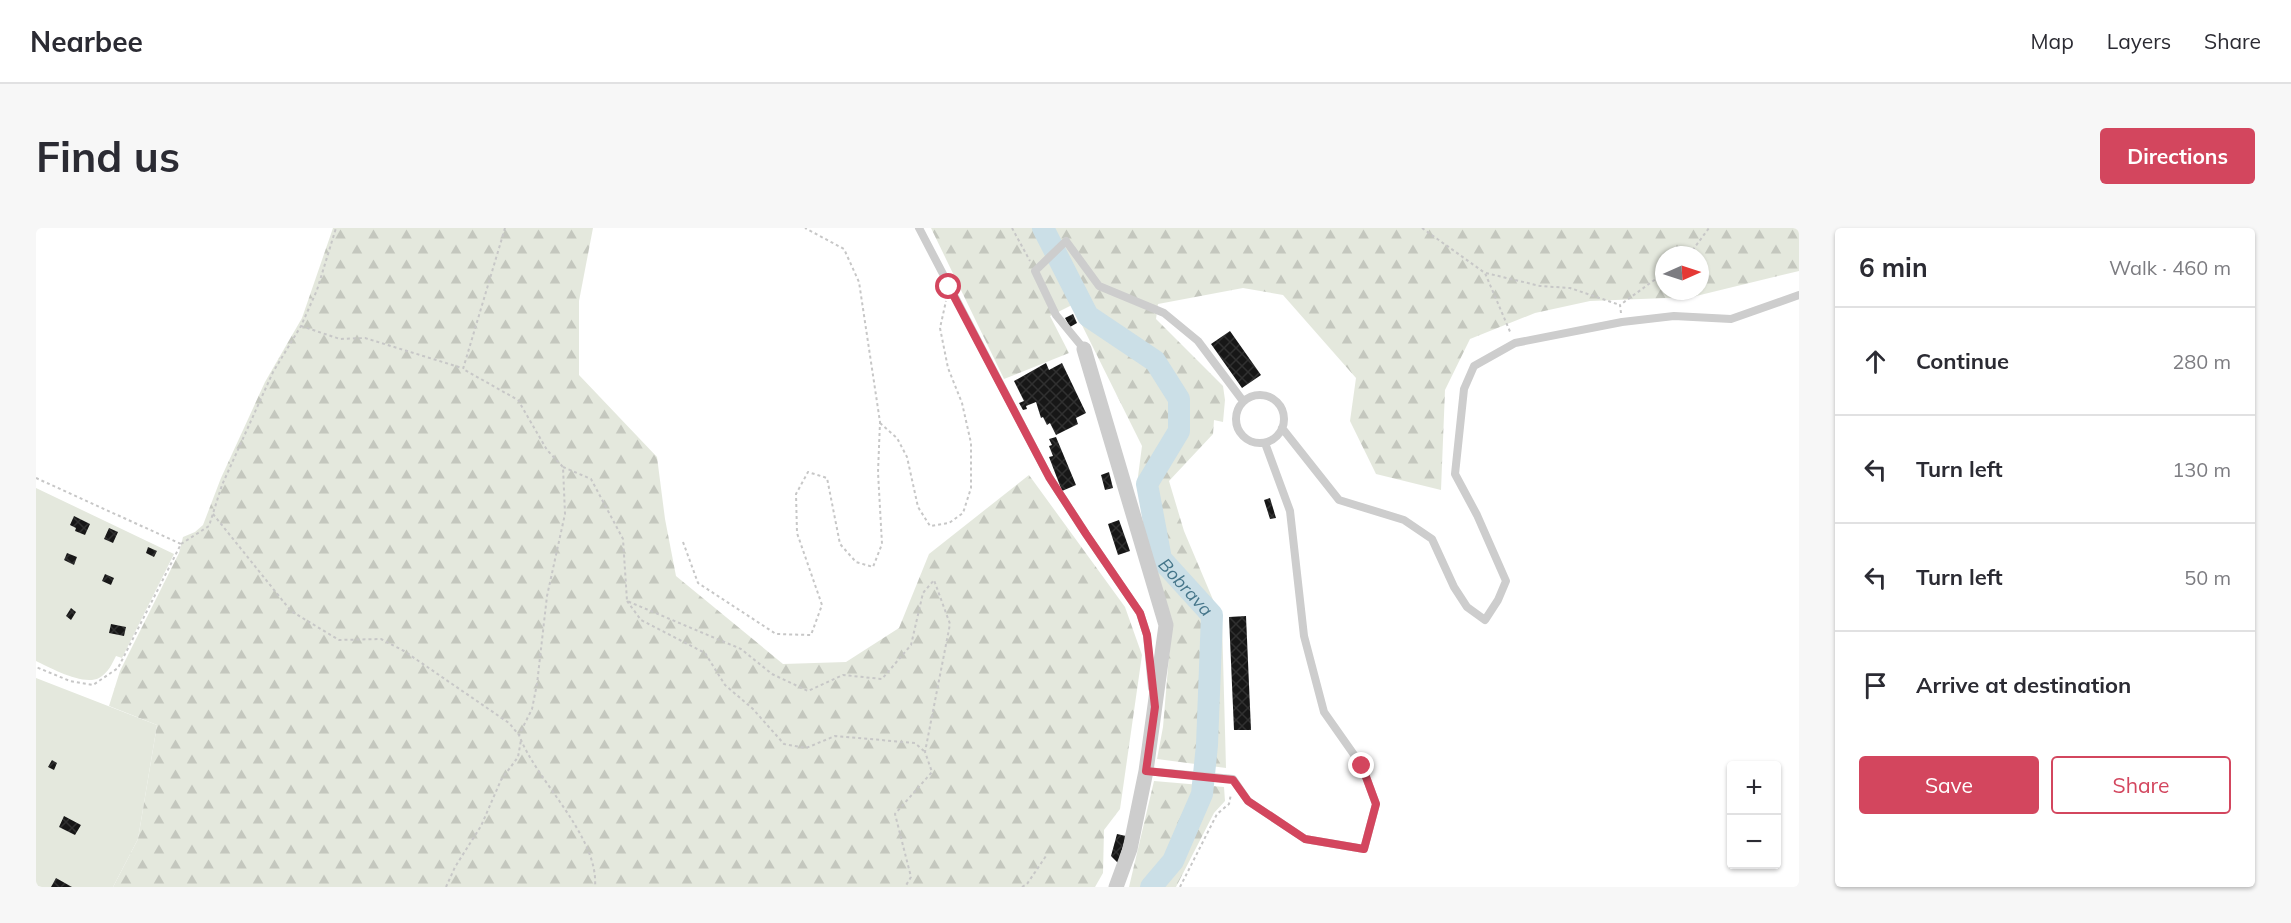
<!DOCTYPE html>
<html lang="en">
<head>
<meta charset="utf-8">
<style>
	body { margin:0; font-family:Mulish,sans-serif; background:#f7f7f7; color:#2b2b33 }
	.controls { position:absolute; right:18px; bottom:18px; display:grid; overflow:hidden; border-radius:6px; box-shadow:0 2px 4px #0004 }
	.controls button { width:54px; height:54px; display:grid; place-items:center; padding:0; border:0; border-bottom:2px solid #e1e1e2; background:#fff; color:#2b2b33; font:30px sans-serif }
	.compass { position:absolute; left:1619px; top:18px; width:54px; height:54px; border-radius:50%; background:#fff; box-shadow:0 2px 4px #0004; rotate:87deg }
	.stop { position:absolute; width:18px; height:18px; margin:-14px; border:4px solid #d3465e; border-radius:50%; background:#fff }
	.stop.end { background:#d3465e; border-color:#fff; box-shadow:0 2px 6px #0008 }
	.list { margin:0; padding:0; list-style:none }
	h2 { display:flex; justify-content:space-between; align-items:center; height:78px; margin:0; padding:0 24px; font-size:26px }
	h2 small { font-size:20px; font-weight:400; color:#7c7c81 }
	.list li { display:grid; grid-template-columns:39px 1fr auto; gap:18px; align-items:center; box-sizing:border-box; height:108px; padding:0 24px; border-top:2px solid #e1e1e2 }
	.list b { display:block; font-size:22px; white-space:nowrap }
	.list em { font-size:20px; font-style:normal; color:#7c7c81 }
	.actions { display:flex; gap:12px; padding:18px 24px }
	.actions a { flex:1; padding:14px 0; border:2px solid #d3465e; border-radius:6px; text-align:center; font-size:21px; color:#d3465e }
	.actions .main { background:#d3465e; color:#fff }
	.icon { flex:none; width:33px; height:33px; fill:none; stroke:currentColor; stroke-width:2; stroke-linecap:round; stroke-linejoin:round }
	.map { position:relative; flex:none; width:1763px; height:659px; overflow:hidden; border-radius:6px }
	header { display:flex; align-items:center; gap:36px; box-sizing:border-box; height:84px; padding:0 30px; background:#fff; border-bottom:2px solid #e1e1e2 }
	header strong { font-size:28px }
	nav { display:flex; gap:33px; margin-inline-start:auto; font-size:21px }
	.intro { display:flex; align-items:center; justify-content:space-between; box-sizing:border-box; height:144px; padding:0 36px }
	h1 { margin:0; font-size:42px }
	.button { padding:15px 27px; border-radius:6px; background:#d3465e; color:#fff; font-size:21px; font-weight:700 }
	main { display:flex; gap:36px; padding:0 36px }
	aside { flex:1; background:#fff; border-radius:6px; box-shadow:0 2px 4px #0004 }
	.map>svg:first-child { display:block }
	.green { fill:#e4e8dd }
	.forest { fill:url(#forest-firs); fill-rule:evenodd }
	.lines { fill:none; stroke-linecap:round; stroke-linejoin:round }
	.river { stroke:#cbdfe7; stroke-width:22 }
	.building { fill:url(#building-cross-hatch) }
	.path { stroke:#c7c7c7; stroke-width:2; stroke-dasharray:3 3; stroke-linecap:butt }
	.lane { stroke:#cdcdcd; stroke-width:8 }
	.street { stroke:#cdcdcd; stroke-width:15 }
	.route { stroke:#d3465e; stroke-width:8 }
	.labels { text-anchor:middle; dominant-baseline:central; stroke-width:6; stroke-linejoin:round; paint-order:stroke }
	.water-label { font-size:18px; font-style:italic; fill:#46768a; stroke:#fff }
</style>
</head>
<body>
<header>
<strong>Nearbee</strong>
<nav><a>Map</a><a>Layers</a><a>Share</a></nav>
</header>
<div class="intro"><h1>Find us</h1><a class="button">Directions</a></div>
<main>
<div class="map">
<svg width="1763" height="659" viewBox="0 0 1763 659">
	<defs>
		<pattern id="forest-firs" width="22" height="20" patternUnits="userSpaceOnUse" patternTransform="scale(1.5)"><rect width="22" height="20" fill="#e4e8dd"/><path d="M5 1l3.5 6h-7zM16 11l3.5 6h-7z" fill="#c4c7be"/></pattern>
		<pattern id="building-cross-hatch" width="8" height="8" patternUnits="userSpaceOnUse" patternTransform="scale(1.5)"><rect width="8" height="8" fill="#171717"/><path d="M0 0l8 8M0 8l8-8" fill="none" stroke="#303030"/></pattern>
	</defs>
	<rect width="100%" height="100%" fill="#fff"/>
	<path class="green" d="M0,260L138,326L86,430L80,428C76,436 72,445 63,450C47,458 15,440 0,433Z
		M0,450L121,497L102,611L77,659H0Z"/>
	<path class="forest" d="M297,0H557L543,73V147L621,229L629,291L640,348L747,436L810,434L863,400L893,326L993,247L1089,379L1106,427L1084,581L1068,602L1067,645L1059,659H77L102,611L121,497L73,478L84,443L143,325L147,309L159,304L167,297L185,250L229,154L266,90Z
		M895,0H1763V43L1656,69L1554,73L1499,85L1434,111L1409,162L1405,262L1340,246L1314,193L1320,150L1247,67L1207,60L1122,76L1120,91L1187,158L1189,172L1187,194L1178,192L1177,206L1133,253L1148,303L1186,393L1190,540L1121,531L1127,499L1136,392L1112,324L1101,256L1106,218L1036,77L1014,88L1033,125L968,151ZM1628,27H1664V63H1628Z
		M1118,553L1188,559L1189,573L1178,585L1140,659H1093Z"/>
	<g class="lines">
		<path class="river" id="s1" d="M1007,0L1052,88L1119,133L1143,171V203L1111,256L1125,331L1176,387L1171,517L1166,566L1137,633L1115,659"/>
	</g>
	<path class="building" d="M1037,86L1041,95L1034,99L1029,90Z
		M1194,103L1225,147L1206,160L1175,116Z
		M1010,135L1013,142L1026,135L1050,185L1040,190L1042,196L1020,207L1014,195L1011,197L1007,189L1005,190L1000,174L990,178L991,181L987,182L983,175L988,173L978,153Z
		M1020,209L1040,257L1026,263L1013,229L1017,228L1013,218L1016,217L1013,211Z
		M1073,244L1077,260L1069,262L1065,247Z
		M1234,270L1240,290L1234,291L1228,272Z
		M38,288L54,296L49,307L39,303L40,300L34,297Z
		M1083,292L1094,323L1082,327L1072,296Z
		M73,300L82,304L77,315L68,311Z
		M112,319L121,323L118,329L110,325Z
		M31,325L41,329L38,337L28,332Z
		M69,346L78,350L75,357L66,353Z
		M35,380L40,384L35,392L30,388Z
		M1210,388L1215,502H1198L1193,389Z
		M75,396L90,399L88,408L73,405Z
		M16,532L21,535L18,542L12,539Z
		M28,588L45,597L39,607L23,599Z
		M1081,606L1090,608L1082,635L1075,628Z
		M20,650L36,659H15Z"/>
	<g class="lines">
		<path class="path" d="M469,0L427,141L482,172L511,222L527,239L529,286L511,368L501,456L496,481L483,507
			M976,0L994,33
			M1386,0L1449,45L1475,106
			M1653,27L1673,0
			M1450,45L1504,58L1534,60L1584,77
			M1585,85L1584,77L1628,45
			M265,98L304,111L329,110L426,140
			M844,195L861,210L871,229L882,279L894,298L913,295L927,285L935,260V215L926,175L912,140L904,100L910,73
			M527,239L555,251L587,311L591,373L705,421L736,446L772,463L807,447L846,451L875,417L887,365L898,352L914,396L889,524L896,544L859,586L875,649L869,659
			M0,250L145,316L82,440L57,457L34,453L0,439
			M177,286L255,383L303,412L345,411L368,423L473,495L483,507C500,553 563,608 559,659
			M647,314L662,355L740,406L775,407L786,377L761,305L760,266L772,244L791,250L804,316L820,334L837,339L846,316L842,244L844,194L823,54L808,21L769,0
			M145,316L173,298L186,257L237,144L265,98L281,62L300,0
			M591,373L605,392L669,425L689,457L717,481L748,516L770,520L799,508L879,515L888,523
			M410,659L419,639L445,598L465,552L482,529L485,512
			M986,659L991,656L1010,628
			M1144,659L1181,586L1193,576L1195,566"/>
		<path class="lane" d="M883,0L1013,249L1050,306L1104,385L1111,407L1116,460
			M1048,121L1020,87L999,43L1030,13L1063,58L1128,85L1162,113L1207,173
			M1200 191a24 24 0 1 1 48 0a24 24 0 1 1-48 0Z
			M1246,200L1303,272L1368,292L1396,311L1418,359L1431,379L1449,392L1462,372L1470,353L1441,287L1419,246L1428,161L1438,138L1479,115L1586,94L1638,88L1695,91L1763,67
			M1110,543L1197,551L1212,573L1269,611L1328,621L1340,576L1326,538L1288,484L1268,408L1254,283L1229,215"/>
		<path class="street" d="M1048,121L1130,397L1110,543L1094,621L1080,659"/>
	</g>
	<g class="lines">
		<path class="route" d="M913,59L1013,249L1050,306L1104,385L1111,407L1119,479L1110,543L1197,552L1212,573L1269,611L1328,621L1340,576L1326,538"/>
	</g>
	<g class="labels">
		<g class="water-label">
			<text stroke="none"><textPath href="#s1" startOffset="432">Bobrava</textPath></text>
		</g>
	</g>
</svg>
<div class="controls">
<button>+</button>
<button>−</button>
</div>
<svg class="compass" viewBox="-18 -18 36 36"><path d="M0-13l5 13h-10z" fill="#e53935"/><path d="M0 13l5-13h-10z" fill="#7c7c81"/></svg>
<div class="stop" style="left:913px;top:59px"></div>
<div class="stop end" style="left:1326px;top:538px"></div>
</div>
<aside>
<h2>6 min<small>Walk · 460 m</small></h2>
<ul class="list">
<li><svg class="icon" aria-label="ahead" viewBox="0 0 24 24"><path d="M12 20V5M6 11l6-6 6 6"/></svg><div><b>Continue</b></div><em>280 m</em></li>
<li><svg class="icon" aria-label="left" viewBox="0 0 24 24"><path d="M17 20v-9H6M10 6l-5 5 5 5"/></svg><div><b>Turn left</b></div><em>130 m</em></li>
<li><svg class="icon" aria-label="left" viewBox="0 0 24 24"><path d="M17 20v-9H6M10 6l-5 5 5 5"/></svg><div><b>Turn left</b></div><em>50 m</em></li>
<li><svg class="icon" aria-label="arrive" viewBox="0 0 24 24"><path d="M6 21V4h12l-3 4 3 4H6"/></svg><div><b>Arrive at destination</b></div></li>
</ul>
<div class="actions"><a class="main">Save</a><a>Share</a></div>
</aside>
</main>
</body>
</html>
